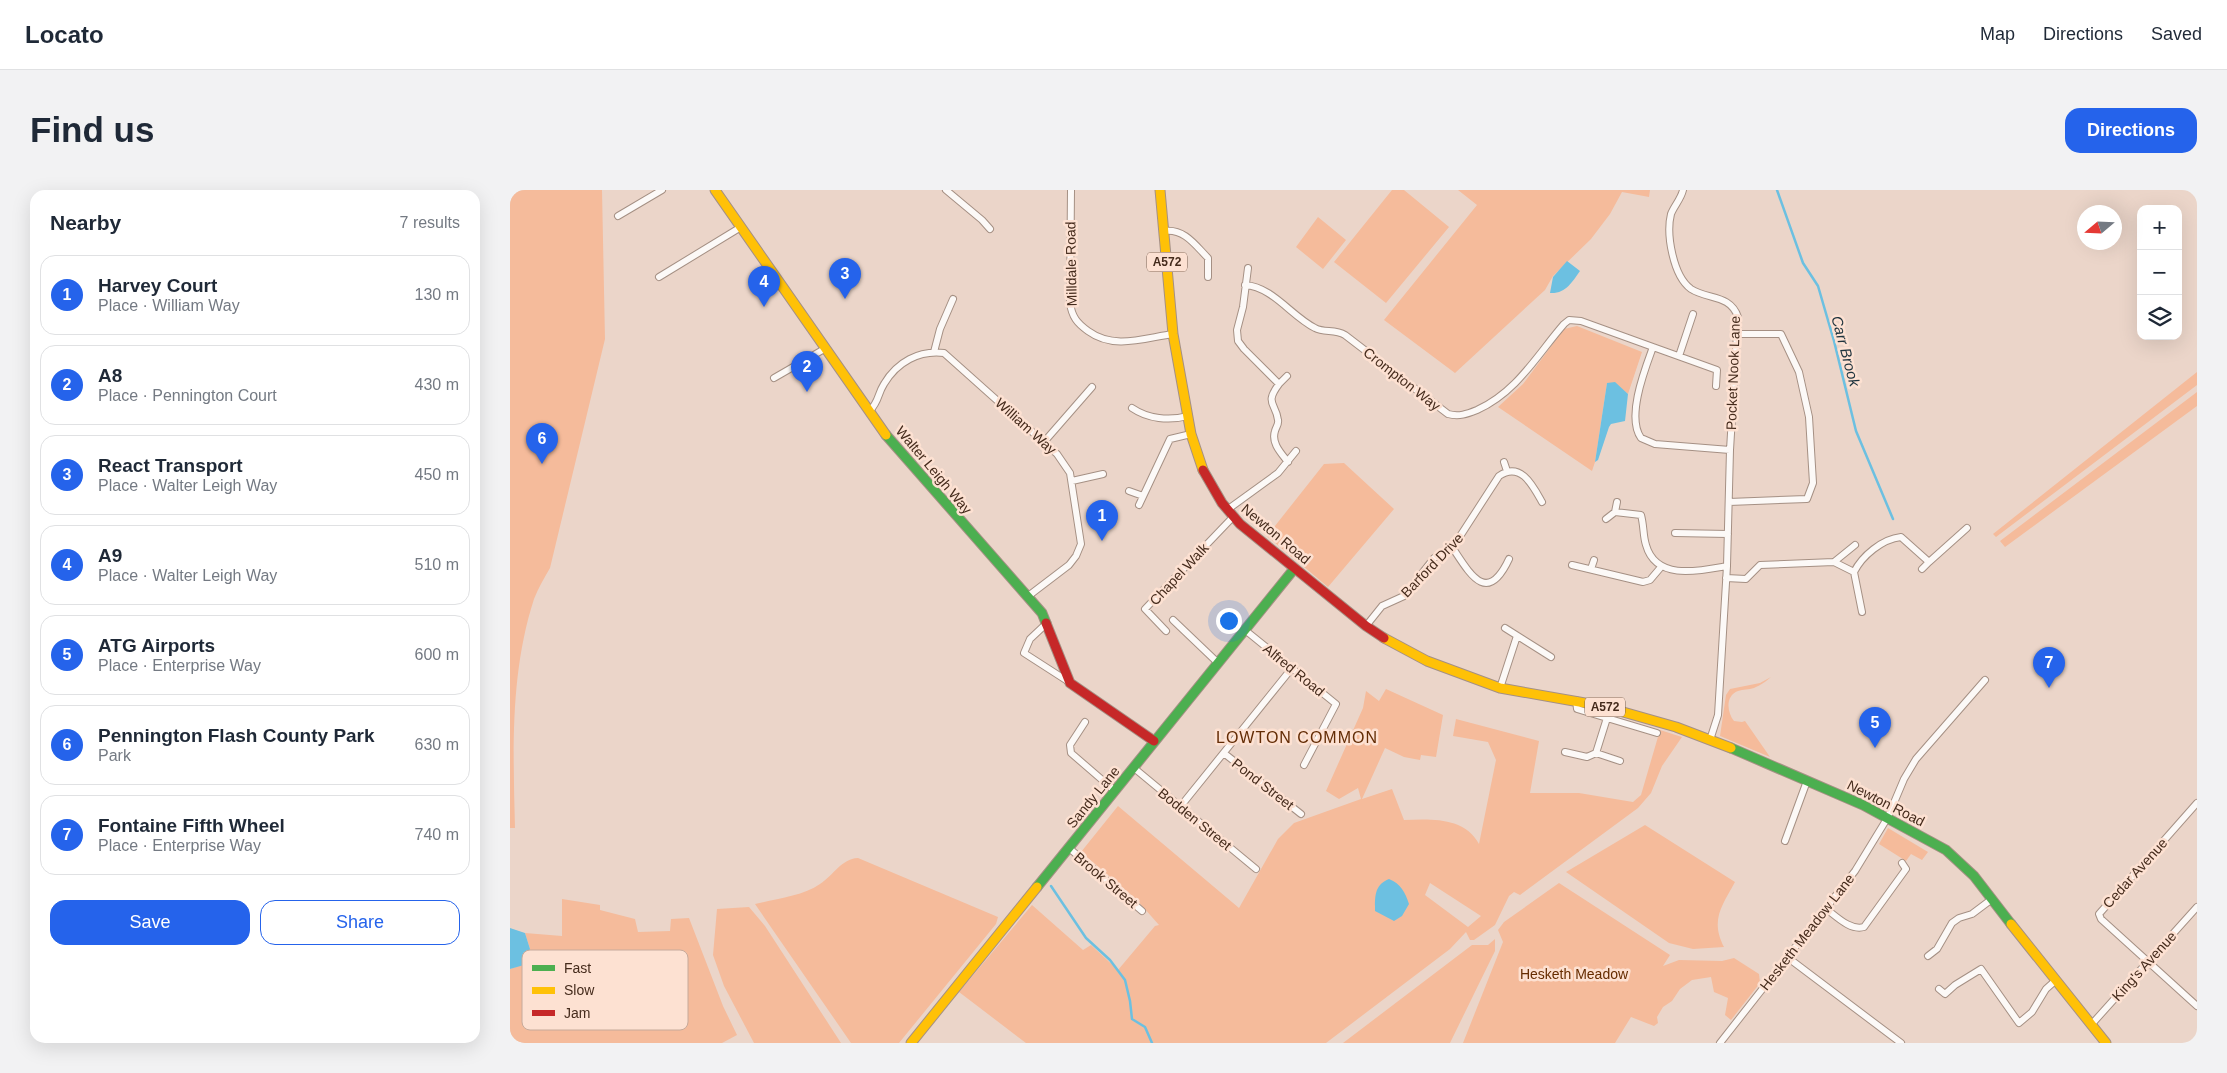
<!DOCTYPE html>
<html lang="en">
<head>
<meta charset="utf-8">
<style>
	body { margin:0; font-family:Arial,sans-serif; background:#f2f2f3; color:#1f2937 }
	.controls { position:absolute; right:15px; top:15px; display:grid; overflow:hidden; border-radius:10px; box-shadow:0 5px 20px #0002 }
	.controls button { width:45px; height:45px; display:grid; place-items:center; padding:0; border:0; border-bottom:1px solid #e0e1e3; background:#fff; color:#1f2937; font:25px sans-serif }
	.compass { position:absolute; left:1567px; top:15px; width:45px; height:45px; border-radius:50%; background:#fff; box-shadow:0 5px 20px #0002; rotate:251deg }
	.you { position:absolute; left:718px; top:430px; width:18px; height:18px; margin:-12px; border:4px solid #fff; border-radius:50%; background:#1a73e8; box-shadow:0 0 0 8px #1a73e833 }
	.badge { display:grid; place-items:center; width:32px; height:32px; border-radius:50%; background:#2563eb; color:#fff; font-size:16px; font-weight:700 }
	.pin { position:absolute; translate:-50% -41px; filter:drop-shadow(0 1px 2px #0008) }
	.pin::after { content:''; position:absolute; top:26px; width:18px; height:15px; background:inherit; clip-path:polygon(0 0,100% 0,50% 100%) }
	.list { margin:0; padding:0; list-style:none }
	h2 { display:flex; justify-content:space-between; align-items:center; height:65px; margin:0; padding:0 20px; font-size:21px }
	h2 small { font-size:16px; font-weight:400; color:#747a83 }
	.list li { display:grid; grid-template-columns:32px 1fr auto; gap:15px; align-items:center; box-sizing:border-box; height:80px; margin:0 10px 10px; padding:0 10px; border:1px solid #e0e1e3; border-radius:15px }
	.list b { display:block; font-size:19px; white-space:nowrap }
	.list p { margin:0; font-size:16px; white-space:nowrap; color:#747a83 }
	.list em { font-size:16px; font-style:normal; color:#747a83 }
	.actions { display:flex; gap:10px; padding:15px 20px }
	.actions a { flex:1; padding:11px 0; border:1px solid #2563eb; border-radius:15px; text-align:center; font-size:18px; color:#2563eb }
	.actions .main { background:#2563eb; color:#fff }
	.icon { flex:none; width:28px; height:28px; fill:none; stroke:currentColor; stroke-width:2; stroke-linecap:round; stroke-linejoin:round }
	.map { position:relative; flex:none; width:1687px; height:853px; overflow:hidden; border-radius:15px }
	header { display:flex; align-items:center; gap:30px; box-sizing:border-box; height:70px; padding:0 25px; background:#fff; border-bottom:1px solid #e0e1e3 }
	header strong { font-size:24px }
	nav { display:flex; gap:28px; margin-inline-start:auto; font-size:18px }
	.intro { display:flex; align-items:center; justify-content:space-between; box-sizing:border-box; height:120px; padding:0 30px }
	h1 { margin:0; font-size:35px }
	.button { padding:12px 22px; border-radius:15px; background:#2563eb; color:#fff; font-size:18px; font-weight:700 }
	main { display:flex; gap:30px; padding:0 30px }
	aside { flex:1; background:#fff; border-radius:15px; box-shadow:0 5px 20px #0002 }
	.map>svg:first-child { display:block }
	.green { fill:#f5bb9b; fill-rule:evenodd }
	.water { fill:#6cc0e1 }
	.lines { fill:none; stroke-linecap:round; stroke-linejoin:round }
	.stream { stroke:#6cc0e1; stroke-width:2.5 }
	.street-casing { stroke:#a59084; stroke-width:8 }
	.fast-casing { stroke:#a59084; stroke-width:11 }
	.slow-casing { stroke:#a59084; stroke-width:11 }
	.jam-casing { stroke:#a59084; stroke-width:11 }
	.street { stroke:#fcf9f7; stroke-width:6 }
	.fast { stroke:#4caf50; stroke-width:9 }
	.slow { stroke:#ffc107; stroke-width:9 }
	.jam { stroke:#c62828; stroke-width:9 }
	.labels { text-anchor:middle; dominant-baseline:central; stroke-width:5; stroke-linejoin:round; paint-order:stroke }
	.shield { fill:#fde1d2; stroke:#7c6253; stroke-width:1 }
	.shield-label { font-size:12px; font-weight:bold; fill:#452b1c }
	.street-label { font-size:14px; fill:#452b1c; stroke:#fde1d2 }
	.park-label { font-size:14px; fill:#662c00; stroke:#fde1d2 }
	.water-label { font-size:15px; font-style:italic; fill:#1f343e; stroke:#fde1d2 }
	.quarter-label { font-size:16px; letter-spacing:1px; fill:#632c05; stroke:#fde1d2 }
	.key { fill:#fde1d2; stroke:#c6aa9b; stroke-width:1 }
	.key-label { font-size:14px; fill:#452b1c }
</style>
</head>
<body>
<header>
<strong>Locato</strong>
<nav><a>Map</a><a>Directions</a><a>Saved</a></nav>
</header>
<div class="intro"><h1>Find us</h1><a class="button">Directions</a></div>
<main>
<aside>
<h2>Nearby<small>7 results</small></h2>
<ul class="list">
<li><span class="badge">1</span><div><b>Harvey Court</b><p>Place · William Way</p></div><em>130 m</em></li>
<li><span class="badge">2</span><div><b>A8</b><p>Place · Pennington Court</p></div><em>430 m</em></li>
<li><span class="badge">3</span><div><b>React Transport</b><p>Place · Walter Leigh Way</p></div><em>450 m</em></li>
<li><span class="badge">4</span><div><b>A9</b><p>Place · Walter Leigh Way</p></div><em>510 m</em></li>
<li><span class="badge">5</span><div><b>ATG Airports</b><p>Place · Enterprise Way</p></div><em>600 m</em></li>
<li><span class="badge">6</span><div><b>Pennington Flash County Park</b><p>Park</p></div><em>630 m</em></li>
<li><span class="badge">7</span><div><b>Fontaine Fifth Wheel</b><p>Place · Enterprise Way</p></div><em>740 m</em></li>
</ul>
<div class="actions"><a class="main">Save</a><a>Share</a></div>
</aside>
<div class="map">
<svg width="1687" height="853" viewBox="0 0 1687 853">
	<rect width="100%" height="100%" fill="#ebd5c9"/>
	<path class="green" d="M0,0H92L95,149L40,378C34,388 28,399 24,409C0,483 3,561 5,638H0Z
		M882,0H894L939,37L876,113L824,72Z
		M948,0H1140L1139,7L1112,2L1100,24L1081,49L1043,86L1035,100L945,183L874,130L967,15Z
		M808,27L836,50L813,79L786,57Z
		M1067,136L1132,162L1118,204L1105,193H1097L1085,272L1082,281L988,217L1013,194L1054,139Z
		M1687,182V195L1486,347L1483,344Z
		M1687,202V216L1495,357L1490,351Z
		M834,273L884,319L818,397L757,346L814,274Z
		M1261,487C1255,492 1251,495 1244,498C1239,500 1233,499 1228,501C1215,506 1217,522 1224,531L1232,532L1235,531L1260,567L1210,546L1216,505L1220,499L1250,493Z
		M876,499L933,525L926,567L911,565L910,570L894,567L875,558L852,609L882,599L894,630C921,629 955,627 969,654L986,570L978,552L943,546L946,529L1029,551L1020,603H1069L1123,612L1131,605L1150,540L1172,547L1152,576L1141,603L1128,618L1010,705L1004,702L999,706L985,735L964,750H960L956,742L940,759L816,853H516L449,802L522,715L573,760L581,755L608,780L645,736L649,735L626,709L571,662L608,616L729,718L768,649L784,633L851,609L848,598L829,609L816,601L853,518L856,501L869,511ZM920,693L971,726L958,737L915,705Z
		M1135,635L1225,692C1212,716 1200,730 1214,757L1183,759L1159,753L1056,682Z
		M1378,638L1418,662L1412,670L1401,664L1396,671L1369,654Z
		M348,668L488,727L486,734L389,853H341L245,714C265,709 293,706 310,694C324,685 331,669 348,668Z
		M1049,693L1160,765L1153,776L1169,770L1212,771L1224,768L1249,784L1250,793L1221,830L1215,825L1218,808L1204,802L1201,787L1182,790L1170,799L1162,811L1153,817L1147,827L1148,833L1144,836L1121,827L1105,853H953L993,752L988,740L994,732Z
		M52,709L90,715V720L125,729L128,742L160,741L161,729L179,728L213,816L227,845L212,853H0V779L14,774L20,759L15,743L52,746Z
		M239,717L255,736L331,853H244L214,796L203,765L207,719Z
		M985,749V761L940,853H833L962,755H978Z"/>
	<path class="water" d="M1057,71L1070,81C1062,92 1056,104 1040,103L1043,87Z
		M1105,192L1118,204L1115,231L1101,234L1099,237L1088,270L1085,272L1097,193Z
		M879,689C891,694 895,702 899,714L892,726L884,731L865,721C865,707 864,695 879,689Z
		M0,738L15,743L20,759L14,775L0,779Z"/>
	<g class="lines">
		<path class="stream" d="M1267,0L1293,73L1308,96L1324,151L1346,241L1383,329
			M541,696L576,748L600,770L615,790L620,811L622,829L635,837L642,853"/>
		<defs>
			<path id="street" d="M436,0L472,30L480,39
				M561,0L560,113C562,127 567,133 578,141C604,160 634,148 663,144
				M1173,0C1171,9 1164,16 1161,24C1156,44 1163,86 1181,99C1198,110 1220,104 1228,127L1220,260L1217,376L1208,525L1200,550
				M108,26L152,0
				M655,41C675,39 685,55 698,68V87
				M738,78L733,117L727,140L728,151L734,159L769,194C754,214 766,213 768,230C769,234 766,237 765,241C761,253 771,263 778,272
				M149,87L231,37
				M735,95C763,97 781,126 805,138C814,143 825,139 835,145L938,224C949,227 957,224 967,220C1007,202 1027,165 1054,134L1059,130L1071,131L1143,157C1135,179 1116,227 1131,248L1145,254L1220,260
				M1143,157L1207,180L1206,196
				M424,162L430,139L443,109
				M1169,166L1183,124
				M264,188L316,158
				M769,194L777,186
				M622,218C638,229 659,231 678,226
				M359,222C370,210 367,205 374,194C387,172 409,160 434,163L547,264L560,283L571,354L566,366L559,375L517,407
				M534,252L582,197
				M994,272L997,281
				M562,291L593,284
				M619,301L633,306
				M1219,312L1297,309L1303,293L1299,227L1289,182L1271,144H1227
				M629,315L660,249L681,244
				M717,320L768,283L786,261
				M1105,322L1107,312
				M1096,329L1105,322L1131,325C1134,336 1133,346 1136,355C1146,391 1189,381 1217,376
				M1165,343L1218,344
				M942,357C960,384 977,416 999,369
				M1324,372L1344,382C1352,366 1372,349 1391,347L1419,372L1457,338
				M1062,375L1133,392L1140,390L1151,377
				M1081,379L1084,370
				M1412,379L1419,372
				M1344,382L1352,422
				M1216,388L1236,389L1250,375L1324,372L1345,355
				M663,430L707,472
				M537,433L520,449L514,463L559,492
				M856,436L872,416L894,406L924,368L945,354L989,286C1011,271 1023,296 1032,312
				M995,438L1041,467
				M735,440L826,514L794,575
				M656,441L635,419L723,327
				M990,498L1007,446
				M1066,510L1067,519L1147,543
				M1097,528L1086,563L1110,571
				M575,532L560,555L561,563L605,601
				M1055,562L1077,567L1086,563
				M715,564L791,624
				M624,578L746,679
				M1687,613L1589,724L1591,729L1687,816
				M670,617L782,478
				M1275,651L1297,591
				M559,658L632,721
				M1315,718C1326,726 1340,741 1354,737L1396,679L1392,673
				M1418,766L1427,759L1442,733L1449,728L1462,724L1482,709
				M1277,767L1391,853
				M1429,799L1435,804L1445,795L1471,779L1509,833L1522,822L1536,799L1545,791
				M1581,835L1687,717
				M1210,853L1345,681L1378,627L1394,589L1406,569L1475,490"/>
			<path id="fast" d="M376,245L532,423L536,433
				M1221,558L1353,615L1436,660L1464,686L1501,734
				M527,697L784,379"/>
			<path id="slow" d="M205,0L376,245
				M650,0L663,144L681,244L693,280
				M874,448L917,471L990,498L1092,516L1166,537L1221,558
				M1501,734L1596,853
				M401,853L527,697"/>
			<path id="jam" d="M693,280L712,313L730,334L856,436L874,448
				M536,433L560,493L644,551"/>
		</defs>
		<use href="#street" class="street-casing"/>
		<use href="#fast" class="fast-casing"/>
		<use href="#slow" class="slow-casing"/>
		<use href="#jam" class="jam-casing"/>
		<use href="#street" class="street"/>
		<use href="#fast" class="fast"/>
		<use href="#slow" class="slow"/>
		<use href="#jam" class="jam"/>
	</g>
	<g class="labels">
		<g class="shield">
			<rect x="637" y="62.5" width="40" height="19" rx="4"/>
			<rect x="1075" y="507.5" width="40" height="19" rx="4"/>
		</g>
		<g class="shield-label">
			<text x="657" y="72">A572</text>
			<text x="1095" y="517">A572</text>
		</g>
		<g class="street-label">
			<text transform="translate(561 74) rotate(-91)">Milldale Road</text>
			<text transform="translate(1223 183) rotate(-88)">Pocket Nook Lane</text>
			<text transform="translate(892 189) rotate(38)">Crompton Way</text>
			<text transform="translate(516 236) rotate(42)">William Way</text>
			<text transform="translate(424 280) rotate(50)">Walter Leigh Way</text>
			<text transform="translate(766 344) rotate(40)">Newton Road</text>
			<text transform="translate(922 375) rotate(-46)">Barford Drive</text>
			<text transform="translate(669 384) rotate(-47)">Chapel Walk</text>
			<text transform="translate(784 480) rotate(39)">Alfred Road</text>
			<text transform="translate(753 594) rotate(38)">Pond Street</text>
			<text transform="translate(583 607) rotate(-51)">Sandy Lane</text>
			<text transform="translate(1376 613) rotate(27)">Newton Road</text>
			<text transform="translate(685 629) rotate(39)">Bodden Street</text>
			<text transform="translate(1625 683) rotate(-48)">Cedar Avenue</text>
			<text transform="translate(596 690) rotate(40)">Brook Street</text>
			<text transform="translate(1297 742) rotate(-52)">Hesketh Meadow Lane</text>
			<text transform="translate(1634 776) rotate(-48)">King's Avenue</text>
		</g>
		<g class="park-label">
			<text x="1064" y="784">Hesketh Meadow</text>
		</g>
		<g class="water-label">
			<text transform="translate(1336 161) rotate(75)">Carr Brook</text>
		</g>
		<g class="quarter-label">
			<text x="787" y="547">LOWTON COMMON</text>
		</g>
	</g>
	<rect x="12" y="760" width="166" height="80" rx="8" class="key"/>
	<rect x="22" y="775" width="23" height="6" fill="#4caf50"/>
	<rect x="22" y="797" width="23" height="7" fill="#ffc107"/>
	<rect x="22" y="820" width="23" height="6" fill="#c62828"/>
	<g class="key-label">
		<text x="54" y="783">Fast</text>
		<text x="54" y="805">Slow</text>
		<text x="54" y="828">Jam</text>
	</g>
</svg>
<div class="controls">
<button>+</button>
<button>−</button>
<button><svg class="icon" aria-label="layers" viewBox="0 0 24 24"><path d="M12 4l9 5-9 5-9-5zM3 14l9 5 9-5"/></svg></button>
</div>
<svg class="compass" viewBox="-18 -18 36 36"><path d="M0-13l5 13h-10z" fill="#e53935"/><path d="M0 13l5-13h-10z" fill="#747a83"/></svg>
<div class="you"></div>
<div class="pin badge" style="left:592px;top:351px">1</div>
<div class="pin badge" style="left:297px;top:202px">2</div>
<div class="pin badge" style="left:335px;top:109px">3</div>
<div class="pin badge" style="left:254px;top:117px">4</div>
<div class="pin badge" style="left:1365px;top:558px">5</div>
<div class="pin badge" style="left:32px;top:274px">6</div>
<div class="pin badge" style="left:1539px;top:498px">7</div>
</div>
</main>
</body>
</html>
